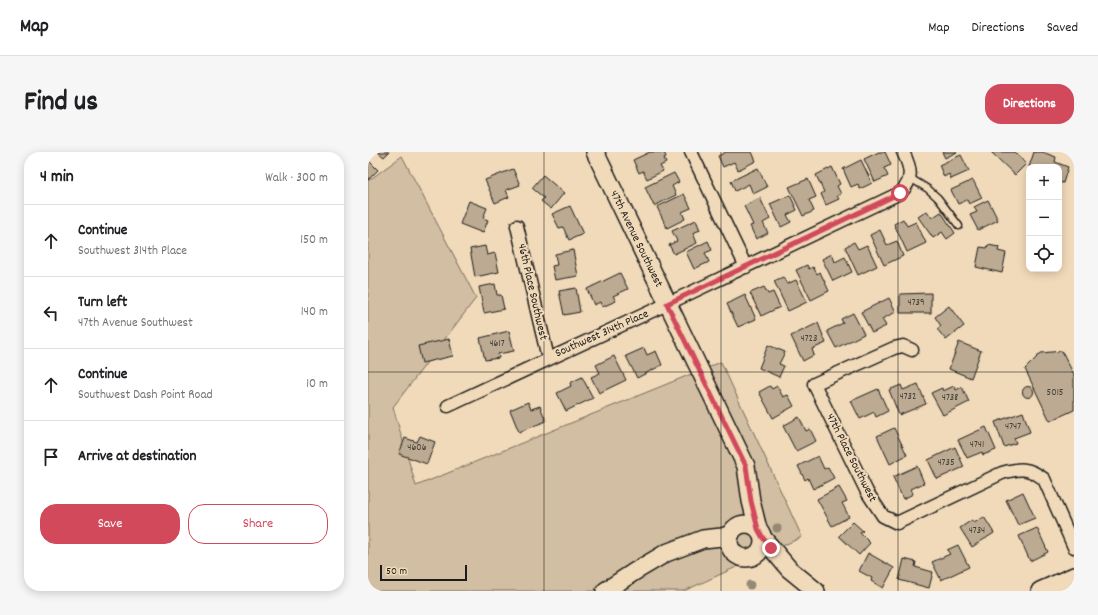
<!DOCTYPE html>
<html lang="en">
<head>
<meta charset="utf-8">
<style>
	body { margin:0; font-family:Dekko,sans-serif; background:#f6f6f6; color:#202124 }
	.controls { position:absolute; right:12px; top:12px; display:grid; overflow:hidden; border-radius:8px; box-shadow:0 2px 10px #0003 }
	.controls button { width:36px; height:36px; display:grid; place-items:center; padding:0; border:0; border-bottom:1px solid #e0e0e0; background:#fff; color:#202124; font:20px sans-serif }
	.scale { position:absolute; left:12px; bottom:10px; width:87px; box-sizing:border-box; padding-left:4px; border:2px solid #1c1c1c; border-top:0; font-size:11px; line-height:14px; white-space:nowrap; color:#1c1c1c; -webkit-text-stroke:3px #f1dab9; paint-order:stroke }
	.stop { position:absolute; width:12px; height:12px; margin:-9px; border:3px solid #d1495b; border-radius:50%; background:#fff }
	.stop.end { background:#d1495b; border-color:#fff; box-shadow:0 1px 4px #0008 }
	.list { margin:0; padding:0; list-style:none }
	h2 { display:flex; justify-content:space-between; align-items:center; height:52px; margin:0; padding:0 16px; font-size:17px }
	h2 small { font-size:13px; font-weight:400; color:#757577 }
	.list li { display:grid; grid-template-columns:26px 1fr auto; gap:12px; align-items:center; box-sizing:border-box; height:72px; padding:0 16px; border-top:1px solid #e0e0e0 }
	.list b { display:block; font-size:15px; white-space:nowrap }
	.list p { margin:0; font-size:13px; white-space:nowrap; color:#757577 }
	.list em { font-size:13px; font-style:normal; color:#757577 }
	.actions { display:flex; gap:8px; padding:12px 16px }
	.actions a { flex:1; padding:9px 0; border:1px solid #d1495b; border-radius:16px; text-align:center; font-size:14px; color:#d1495b }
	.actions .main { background:#d1495b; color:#fff }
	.icon { flex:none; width:22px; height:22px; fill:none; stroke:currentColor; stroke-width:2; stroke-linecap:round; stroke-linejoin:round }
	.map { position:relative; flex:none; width:706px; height:439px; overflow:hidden; border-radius:16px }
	header { display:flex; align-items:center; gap:24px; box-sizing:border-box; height:56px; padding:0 20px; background:#fff; border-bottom:1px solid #e0e0e0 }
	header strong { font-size:19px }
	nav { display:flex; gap:22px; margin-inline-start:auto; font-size:14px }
	.intro { display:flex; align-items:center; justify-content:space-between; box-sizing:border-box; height:96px; padding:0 24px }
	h1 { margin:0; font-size:28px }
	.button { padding:10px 18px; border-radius:16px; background:#d1495b; color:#fff; font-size:14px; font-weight:700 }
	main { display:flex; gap:24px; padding:0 24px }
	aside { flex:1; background:#fff; border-radius:16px; box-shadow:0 2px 10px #0003 }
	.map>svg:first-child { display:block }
	.green { fill:#d2bea2; stroke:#776d5f }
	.building { fill:#bcab92; stroke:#1c1c1c }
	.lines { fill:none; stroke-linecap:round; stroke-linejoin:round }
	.lane-casing { stroke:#1c1c1c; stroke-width:9 }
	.street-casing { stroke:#1c1c1c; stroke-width:15 }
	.secondary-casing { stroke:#1c1c1c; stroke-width:20 }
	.lane { stroke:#f1dab9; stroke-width:6 }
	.street { stroke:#f1dab9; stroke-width:12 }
	.secondary { stroke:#f1dab9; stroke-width:17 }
	.tree { fill:#958875 }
	.route { stroke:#d1495b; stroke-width:5 }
	.grid { fill:none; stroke:#1c1c1c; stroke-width:1; stroke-opacity:0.55 }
	.labels { text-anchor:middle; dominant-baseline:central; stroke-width:4; stroke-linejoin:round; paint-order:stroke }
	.number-label { font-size:10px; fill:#44403a }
	.street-label { font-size:12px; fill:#1c1c1c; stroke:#f1dab9 }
</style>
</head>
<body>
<header>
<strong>Map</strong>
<nav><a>Map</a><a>Directions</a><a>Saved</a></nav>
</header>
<div class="intro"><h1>Find us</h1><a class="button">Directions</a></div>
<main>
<aside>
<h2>4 min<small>Walk · 300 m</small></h2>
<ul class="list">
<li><svg class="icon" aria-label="ahead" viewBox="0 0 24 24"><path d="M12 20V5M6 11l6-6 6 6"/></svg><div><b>Continue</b><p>Southwest 314th Place</p></div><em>150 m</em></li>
<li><svg class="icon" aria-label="left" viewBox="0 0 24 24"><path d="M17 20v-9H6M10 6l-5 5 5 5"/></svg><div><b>Turn left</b><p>47th Avenue Southwest</p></div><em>140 m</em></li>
<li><svg class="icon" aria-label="ahead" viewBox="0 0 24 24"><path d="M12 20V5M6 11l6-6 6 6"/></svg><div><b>Continue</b><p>Southwest Dash Point Road</p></div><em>10 m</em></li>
<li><svg class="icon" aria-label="arrive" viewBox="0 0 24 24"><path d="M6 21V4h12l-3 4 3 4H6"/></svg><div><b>Arrive at destination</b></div></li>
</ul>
<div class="actions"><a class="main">Save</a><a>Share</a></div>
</aside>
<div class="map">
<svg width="706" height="439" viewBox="0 0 706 439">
	<rect width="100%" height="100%" fill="#f1dab9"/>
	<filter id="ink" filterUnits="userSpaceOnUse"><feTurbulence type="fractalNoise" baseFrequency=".025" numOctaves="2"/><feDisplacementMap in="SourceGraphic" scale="8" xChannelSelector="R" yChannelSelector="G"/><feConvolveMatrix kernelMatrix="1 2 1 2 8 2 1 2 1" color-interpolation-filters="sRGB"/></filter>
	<g filter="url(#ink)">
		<path class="green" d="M34,4L108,146L25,255L48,334L353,210L434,385L316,439H0V29Z"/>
		<path class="building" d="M10,0H21L16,5Z
			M282,0H296L298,5L296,6L298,11L292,14L295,19L279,27L275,19L271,21L265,8Z
			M358,0H384L388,9L370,18L366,10L355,15L350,4Z
			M511,0H517L523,13L516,16L520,24L507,30L496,7Z
			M574,0H589L577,6Z
			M623,0H647L658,12L647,23Z
			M666,0H674L688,5L687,10L700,15L695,31L691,30V15H661Z
			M593,3L601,19L583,27L581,22L576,25L571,13Z
			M0,8L10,18L0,28Z
			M493,8L504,31L492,37L490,32L483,35L475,17Z
			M464,15L472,32L469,34L473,42L469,44L471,47L458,53L453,42L456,40L448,23Z
			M390,16L399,35L385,42L381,32L367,39L363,29Z
			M145,17L152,33L138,38L141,45L127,51L117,28Z
			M306,21L311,30L304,34L308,43L286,54L277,35Z
			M175,23L196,41L183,57L173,49L176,46L164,36Z
			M440,27L448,45L441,48L446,59L435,64L421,35Z
			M605,28L614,46L601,52L599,48L590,52L583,38Z
			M316,42L323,56L314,60L317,67L299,76L289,55Z
			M422,43L429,58L419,63L423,70L413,75L402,52Z
			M392,46L402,67L395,71L400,81L388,87L382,74L385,73L376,54Z
			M620,48L630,68L610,78L602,63L609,60L606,55Z
			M101,49L119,56L115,66L120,68L115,81L92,72Z
			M202,54L215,82L201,88L195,75L191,76L184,62Z
			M559,59L564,66L573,60L587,81L579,87L574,80L565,86L550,65Z
			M535,67L539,74L548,70L558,91L539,100L526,72Z
			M328,68L332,78L325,81L329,91L306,102L301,93L309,89L304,79Z
			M512,78L519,93L529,89L535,104L516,113L502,83Z
			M340,89L344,98L337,101L341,110L326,117L318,100Z
			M486,90L490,97L499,93L509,114L490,123L477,95Z
			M620,93L631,95L630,99L638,101L634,121L608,115L612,95L619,96Z
			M117,94L119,103L127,101L131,120L107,125L102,97Z
			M205,98L210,124L187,128L184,114L189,113L187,102Z
			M464,102L467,110L477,105L484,120L465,129L454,107Z
			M439,113L441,117L445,115L449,122L452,120L461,139L443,148L428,118Z
			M252,121L260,137L245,144L248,149L234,155L232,150L226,153L219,137Z
			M415,125L419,132L428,128L439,150L420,159L406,129Z
			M127,132L129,143H133L136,157L116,161L111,135Z
			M396,135L400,142L405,140L412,155L393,164L382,141Z
			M208,136L212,160L196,163L191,139Z
			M563,141V161H532V142Z
			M377,143L388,167L370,175L359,152Z
			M521,146L528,160L514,167L518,174L504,181L493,160Z
			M581,154L596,174L578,188L569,177L573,174L567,165Z
			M485,161L496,182L468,196L459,179L475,171L473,167Z
			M450,171L458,191L444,197L446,203L435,209L423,184Z
			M141,179L146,199L130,202L131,206L117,208L112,186Z
			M81,187L85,204L54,211L50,194Z
			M591,190L613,199L603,226L581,217Z
			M400,193L417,200L411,212L416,214L411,225L391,216Z
			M276,196L279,203L288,199L294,213L269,226L258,204Z
			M694,199L706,223V258L682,269L657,217L673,201Z
			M246,204L258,228L231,241L223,225L232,221L228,213Z
			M214,225L225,246L198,259L189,241L203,234L202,231Z
			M550,232L558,252L531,263L521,238L533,233L535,238Z
			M402,234L404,237L409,234L415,245L420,243L426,254L405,266L391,240Z
			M586,234L588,238L594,235L601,250L575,263L563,241L574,236L575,239Z
			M654.5 240a5.5 5.5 0 1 1 11 0a5.5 5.5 0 1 1-11 0Z
			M510,237L520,259L508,265L506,260L492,267L483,249Z
			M160,250L163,257L172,254L178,269L151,280L142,258Z
			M655,260L662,280L646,286L648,291L636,295L627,270Z
			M431,265L438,279L442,277L448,289L428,299L415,274Z
			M618,275L628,298L615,303L614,300L599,306L590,288Z
			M526,276L539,303L522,312L509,284Z
			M52,284L67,290L59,312L31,302L37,286L49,290Z
			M587,295L596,315L569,327L560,308Z
			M450,304L456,317L460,315L466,326L445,337L440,326L437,328L430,314Z
			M549,314L556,331L543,337L545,342L535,347L525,325Z
			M471,335L479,349L474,351L481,365L464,374L449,347Z
			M655,340L667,366L650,373L638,348Z
			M616,365L626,381L604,395L592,376L604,368L606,371Z
			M485,370L495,379L492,381L502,391L491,403L471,384Z
			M669,376L680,400L662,409L651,384Z
			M590,393L601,415L573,428L564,410L582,402L579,398Z
			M500,401L526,416L515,436L503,429L504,426L491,419Z
			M536,407L548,410L547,415L565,420L561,436L531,428Z"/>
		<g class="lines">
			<defs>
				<path id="lane" d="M542,26L560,37L570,46L591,74"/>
				<path id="street" d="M323,0L378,115
					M149,74L180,206
					M544,198L535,194L526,196L446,232L499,340L515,364L529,371L634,321C652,316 660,315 676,327L706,395
					M80,254L299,152L532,41C546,28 543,16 535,0"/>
				<path id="secondary" d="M227,0L378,314L383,349L390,377
					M361 389a17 17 0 1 1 34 0a17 17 0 1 1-34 0Z
					M395,386L421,417L448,439
					M237,439L266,420L298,401L335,387L354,385L363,382
					M672,439L706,424"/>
			</defs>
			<use href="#lane" class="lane-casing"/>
			<use href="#street" class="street-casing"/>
			<use href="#secondary" class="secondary-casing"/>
			<use href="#lane" class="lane"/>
			<use href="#street" class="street"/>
			<use href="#secondary" class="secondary"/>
		</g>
		<g class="tree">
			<circle cx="409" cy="376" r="4.5"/>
			<circle cx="382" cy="433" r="4.5"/>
		</g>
	</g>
	<g class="lines" filter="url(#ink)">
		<path class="route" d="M403,396L395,386L390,377L383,349L378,314L299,152L532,41"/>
	</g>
	<path class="grid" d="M176,0V439M353,0V439M530,0V439M0,220H706"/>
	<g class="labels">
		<g class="number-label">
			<text x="548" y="151">4739</text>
			<text x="441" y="187">4723</text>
			<text x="129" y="192">4617</text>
			<text x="687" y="241">5015</text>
			<text x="540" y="245">4732</text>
			<text x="582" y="246">4738</text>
			<text x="645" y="275">4747</text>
			<text x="609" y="293">4741</text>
			<text x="49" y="296">4606</text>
			<text x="578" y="311">4735</text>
			<text x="609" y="379">4734</text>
		</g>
		<g class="street-label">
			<text transform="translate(268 87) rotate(64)">47th Avenue Southwest</text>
			<text transform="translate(164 140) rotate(77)">46th Place Southwest</text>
			<text transform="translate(234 182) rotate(-24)">Southwest 314th Place</text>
			<text transform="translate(483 306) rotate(63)">47th Place Southwest</text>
		</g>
	</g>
</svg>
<div class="controls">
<button>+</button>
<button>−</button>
<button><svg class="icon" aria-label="locate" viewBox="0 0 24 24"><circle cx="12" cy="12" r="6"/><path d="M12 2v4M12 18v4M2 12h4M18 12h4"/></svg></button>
</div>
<div class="scale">50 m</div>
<div class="stop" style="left:532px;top:41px"></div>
<div class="stop end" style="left:403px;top:396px"></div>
</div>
</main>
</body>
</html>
